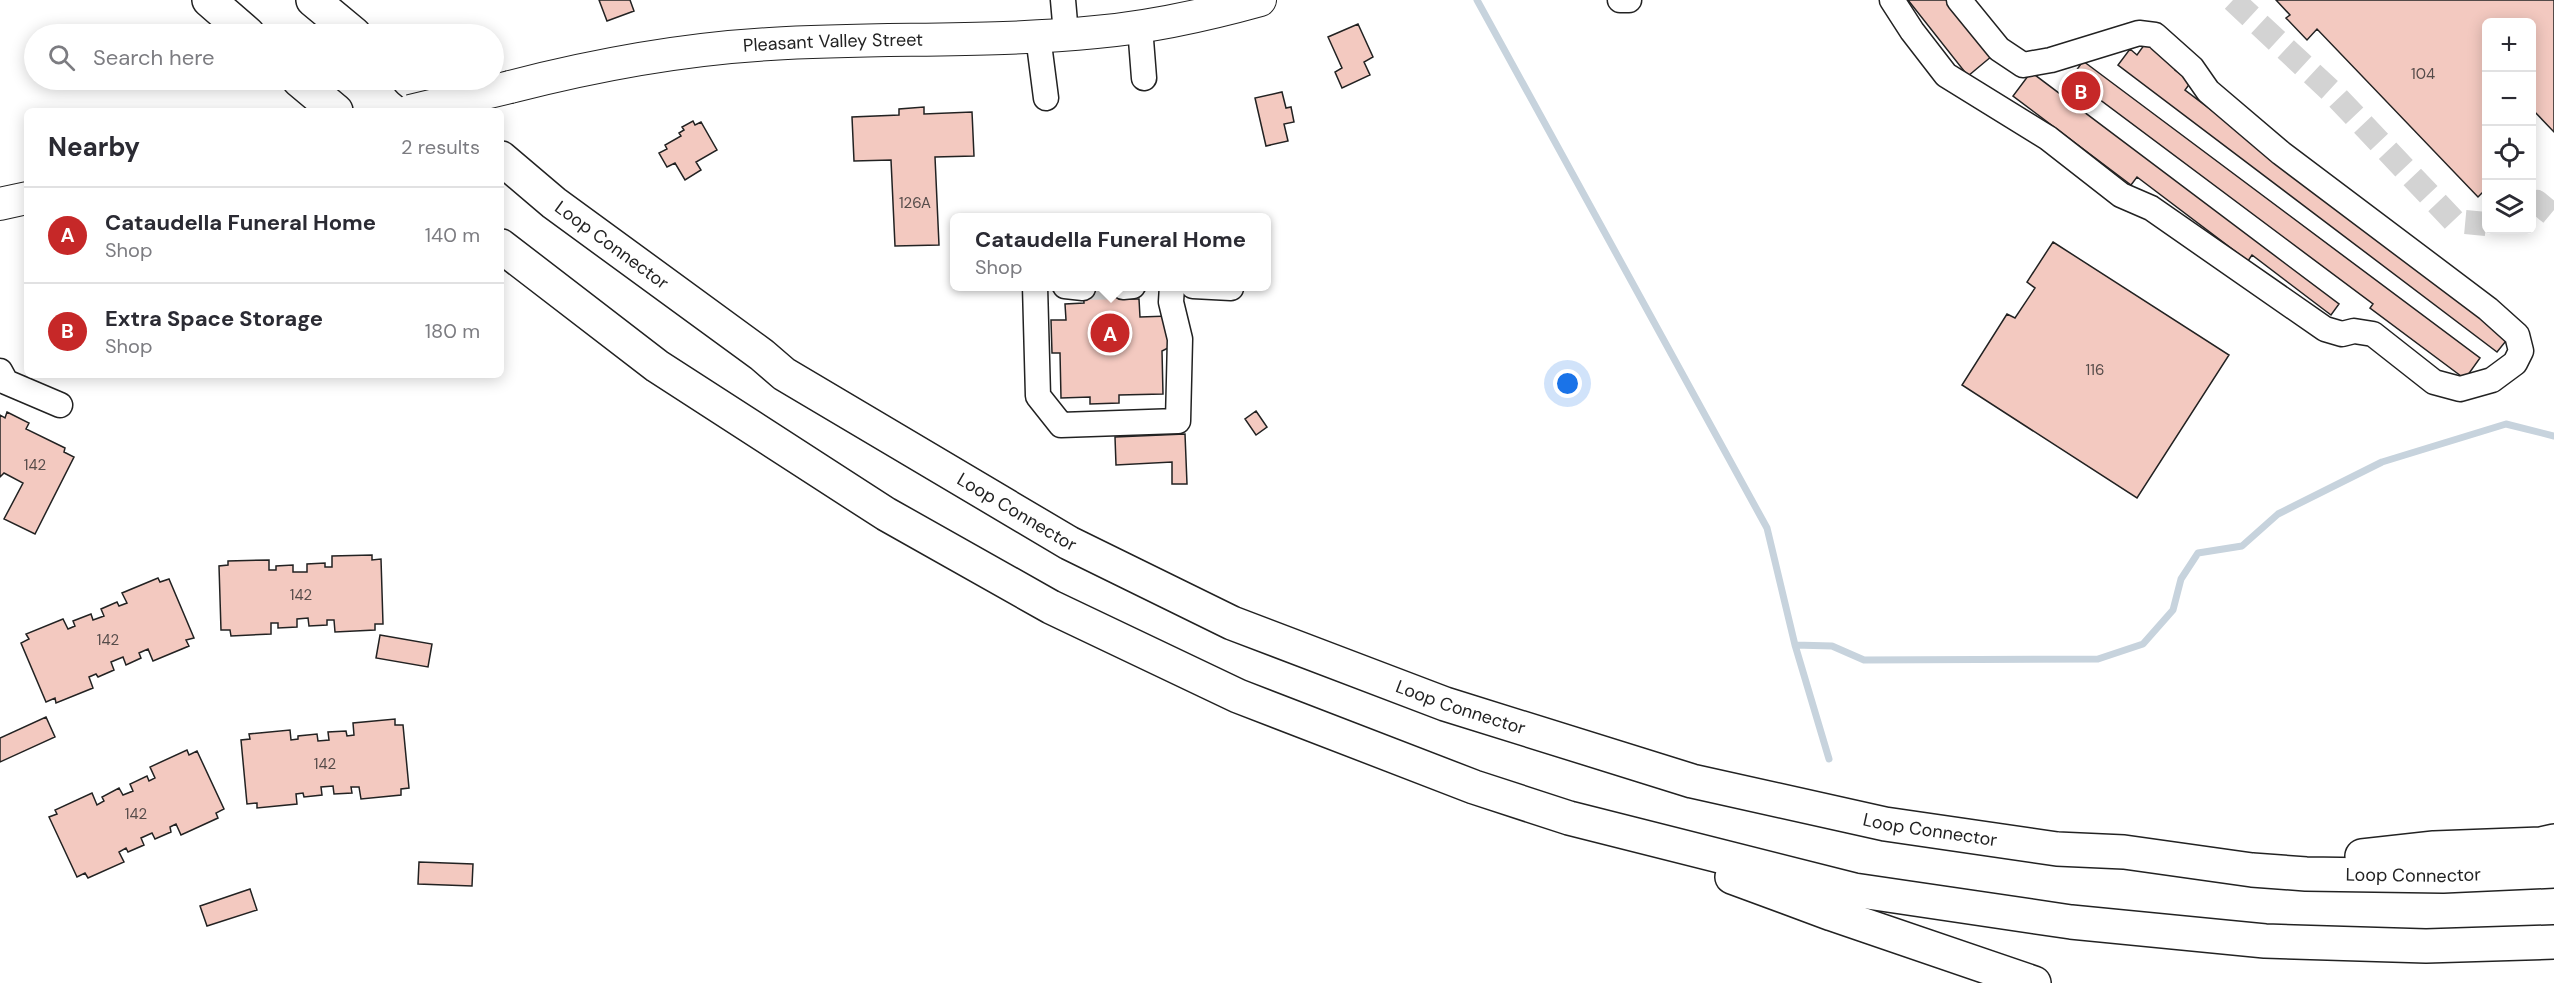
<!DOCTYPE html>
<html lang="en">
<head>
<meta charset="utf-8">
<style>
	body { margin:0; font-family:"DM Sans",sans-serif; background:#f7f7f7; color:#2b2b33 }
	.controls { position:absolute; right:18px; top:18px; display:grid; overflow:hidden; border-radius:9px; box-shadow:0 3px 15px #0003 }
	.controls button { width:54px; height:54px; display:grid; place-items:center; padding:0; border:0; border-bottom:2px solid #e1e1e2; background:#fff; color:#2b2b33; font:30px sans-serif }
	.you { position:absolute; left:1568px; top:384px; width:21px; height:21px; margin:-15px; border:4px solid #fff; border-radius:50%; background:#1a73e8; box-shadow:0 0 0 9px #1a73e833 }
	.badge { display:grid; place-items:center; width:39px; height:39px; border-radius:50%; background:#c62828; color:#fff; font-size:20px; font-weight:700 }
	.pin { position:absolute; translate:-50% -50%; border:3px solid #fff; box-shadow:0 2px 6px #0006 }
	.popup { position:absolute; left:950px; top:213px; width:321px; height:78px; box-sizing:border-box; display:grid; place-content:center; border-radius:9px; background:#fff; filter:drop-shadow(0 2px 4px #0005); font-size:20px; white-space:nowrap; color:#7c7c81 }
	.popup b { font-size:22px; color:#2b2b33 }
	.popup::after { content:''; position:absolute; left:50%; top:100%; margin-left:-12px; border:12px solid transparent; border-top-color:#fff }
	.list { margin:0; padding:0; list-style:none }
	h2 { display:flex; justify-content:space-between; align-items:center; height:78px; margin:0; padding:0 24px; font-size:26px }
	h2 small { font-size:20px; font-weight:400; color:#7c7c81 }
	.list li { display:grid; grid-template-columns:39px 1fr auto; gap:18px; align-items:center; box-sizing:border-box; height:96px; padding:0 24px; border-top:2px solid #e1e1e2 }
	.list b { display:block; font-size:22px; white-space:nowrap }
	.list p { margin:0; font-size:20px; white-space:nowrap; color:#7c7c81 }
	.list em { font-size:20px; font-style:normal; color:#7c7c81 }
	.icon { flex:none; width:33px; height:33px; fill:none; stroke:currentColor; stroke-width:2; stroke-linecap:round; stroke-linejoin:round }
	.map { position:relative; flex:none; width:2554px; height:983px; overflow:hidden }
	.search { position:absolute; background:#fff; box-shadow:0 3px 15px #0003; left:24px; top:24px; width:480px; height:66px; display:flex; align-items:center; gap:15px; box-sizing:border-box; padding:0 21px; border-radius:33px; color:#7c7c81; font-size:22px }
	.panel { position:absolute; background:#fff; box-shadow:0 3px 15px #0003; left:24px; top:108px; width:480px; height:270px; border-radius:9px }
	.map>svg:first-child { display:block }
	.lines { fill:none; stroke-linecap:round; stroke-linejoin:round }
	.stream { stroke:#c7d3dd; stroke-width:7 }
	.building { fill:#f3c9c0; stroke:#222; stroke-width:1.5 }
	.minor-tunnel { stroke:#d3d3d3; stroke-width:24; stroke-dasharray:24 12; stroke-linecap:butt }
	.minor-casing { stroke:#222; stroke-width:27 }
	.major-casing { stroke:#222; stroke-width:34 }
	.highway-casing { stroke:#222; stroke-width:36 }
	.minor { stroke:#fff; stroke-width:24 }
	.major { stroke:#fff; stroke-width:32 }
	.highway { stroke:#fff; stroke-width:33 }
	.major-bridge-casing { stroke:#222; stroke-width:34; stroke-linecap:butt }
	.major-bridge { stroke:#fff; stroke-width:32 }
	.labels { text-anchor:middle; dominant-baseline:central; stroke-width:4.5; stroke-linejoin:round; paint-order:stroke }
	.number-label { font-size:15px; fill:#564c4a }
	.street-label { font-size:18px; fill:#222; stroke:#fff }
</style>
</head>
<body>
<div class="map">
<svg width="2554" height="983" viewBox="0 0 2554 983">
	<rect width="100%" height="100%" fill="#fff"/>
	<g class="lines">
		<path class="stream" d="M1477,0L1767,528L1795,645L1829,759
			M1795,645L1832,646L1864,660L2098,659L2143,644L2173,610L2181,579L2198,553L2242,546L2278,514L2382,462L2506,424L2554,436"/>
	</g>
	<path class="building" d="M599,0H630L634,11L607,21Z
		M1908,0H1948L1992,56L1968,76Z
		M2276,0H2554V132L2532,109V22H2486V189L2478,197L2317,29L2307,40L2286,18L2290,15Z
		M1358,24L1373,57L1364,62L1370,75L1342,88L1335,72L1342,68L1328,37Z
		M2147,41L2178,65L2175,70L2191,82L2185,90L2510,336L2497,352L2118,65L2130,49L2137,55Z
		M2083,61L2480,358L2465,379L2370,308L2373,304L2071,78Z
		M2031,72L2339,304L2331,315L2252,255L2248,261L2137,177L2131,185L2013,96Z
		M1282,92L1286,108L1291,107L1294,122L1284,124L1288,141L1266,146L1255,98Z
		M924,107V114L972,112L974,156L935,157L939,245L895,246L891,160L854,161L852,117L899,115V109Z
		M693,121L695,125L701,122L717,150L696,162L701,170L685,180L675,163L667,167L659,153L667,149L665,145L681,136L679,133L684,130L682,127Z
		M2053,242L2229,355L2137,498L1962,385L2007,314L2015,318L2035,288L2027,282Z
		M1083,286H1123V299H1139L1140,317L1169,316L1170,347L1162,351L1163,394L1119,395V403L1090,404V397L1061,398L1060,353H1052L1051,320H1066L1065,304L1084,303Z
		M1256,411L1267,427L1256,435L1245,419Z
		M7,412L29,423L26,429L65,448L64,452L74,457L35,534L4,519L23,483L4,473L0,477V415L5,418Z
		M1185,434L1187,484H1172V462L1116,465L1115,437Z
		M372,555V560L381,559L383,624H375V630L335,632L334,620H327V625L309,626L308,618L297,619V627L278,628V623H271V634L231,636L230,630H221L219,566L228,565V561L269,560V570H276V566L293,565V572H307V564L325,563V567H332V556Z
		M158,578L160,582L169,579L194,638L186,640L189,646L153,661L148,649L139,653L141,658L126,665L123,657L111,662L114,670L98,677L96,674L89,677L93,688L56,703L55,698L46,702L21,643L29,639L26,634L63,619L68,629L75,626L73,621L91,614L93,620L104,616L101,609L117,602L119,606L127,603L122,593Z
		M380,635L432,644L428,667L376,658Z
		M46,717L55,737L0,762V738Z
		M395,719V725H403L409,788L401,789V795L361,799L359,787H351L352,793L334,794L333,786L321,787L322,795L304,797L303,793L296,794L297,804L257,808V803L247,804L241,740L250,739L249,734L290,730L291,740L298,739V736L317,734L318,741L329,740L328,732L346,731L347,736L354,735L353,723Z
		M187,750L189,755L197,751L224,809L216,813L218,818L181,835L176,824L170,827L171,832L155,839L152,833L141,838L144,845L128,852L126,848L119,852L124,862L88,878L85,873L77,877L49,817L57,814L55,810L92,793L97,805L104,801L102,797L119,788L123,795L133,791L130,784L147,776L149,781L155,778L150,767Z
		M419,862L473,864L472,886L418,884Z
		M250,889L257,910L207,926L200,906Z"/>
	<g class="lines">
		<path class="minor-tunnel" d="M2233,0L2332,92L2454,221L2486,224
			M2532,205L2537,202L2554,216
			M1083,288L1123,287"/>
		<defs>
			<path id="minor" d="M1063,0L1066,34
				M1620,0H1629
				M1892,0L1912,31L1946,75L2048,138L2121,195L2151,208L2325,329L2342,334L2354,331L2373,334L2434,382L2460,389L2492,380L2515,363L2521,351L2517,335L2488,309L2281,153L2208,91L2192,68L2155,35L2139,33L2051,60L2023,65L1999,49L1959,0
				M1140,27L1144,78
				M1038,36L1046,98
				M1035,286L1038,396L1061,425L1178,421L1180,339L1171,302L1172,286
				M1065,286L1083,288
				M1193,286L1231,288
				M1123,287L1133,286
				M0,371L6,382L60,405"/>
			<g id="major">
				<path id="s1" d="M510,87C595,65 683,49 770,44C878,37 988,43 1096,32C1152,27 1206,15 1260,0"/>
				<path d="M0,204L27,198"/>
			</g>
			<g id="highway">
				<path d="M209,0L248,34"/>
				<path d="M313,0L354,34"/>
				<path d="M299,80L336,111"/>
				<path d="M409,80L446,111"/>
				<path id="s2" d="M501,158L554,203L762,355L784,374L1069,543L1232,623L1445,704L1692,781L1885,824L2057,849L2124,852L2252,870L2306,874L2443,876L2554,871"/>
				<path d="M501,246L657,366L886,514L1051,607L1238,696L1474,787L1569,818L1854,890L2071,922L2265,941L2426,946L2554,942"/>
				<path d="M2362,856L2434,848L2541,844L2554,841"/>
				<path d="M1732,877L1832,914L2034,983"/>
			</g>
		</defs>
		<use href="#minor" class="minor-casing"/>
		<use href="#major" class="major-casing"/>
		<use href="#highway" class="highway-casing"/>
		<use href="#minor" class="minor"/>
		<use href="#major" class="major"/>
		<use href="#highway" class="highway"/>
		<defs>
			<path id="major-bridge" d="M410,111L510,87"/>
		</defs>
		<use href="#major-bridge" class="major-bridge-casing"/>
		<use href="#major-bridge" class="major-bridge"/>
	</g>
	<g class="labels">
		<g class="number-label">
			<text x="2423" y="74">104</text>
			<text x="915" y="203">126A</text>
			<text x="2095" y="370">116</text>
			<text x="35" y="465">142</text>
			<text x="301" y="595">142</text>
			<text x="108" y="640">142</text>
			<text x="325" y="764">142</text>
			<text x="136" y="814">142</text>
		</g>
		<g class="street-label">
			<text stroke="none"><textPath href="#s1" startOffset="327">Pleasant Valley Street</textPath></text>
			<text stroke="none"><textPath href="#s2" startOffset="141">Loop Connector</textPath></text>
			<text stroke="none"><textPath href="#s2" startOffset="627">Loop Connector</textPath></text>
			<text stroke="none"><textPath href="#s2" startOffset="1113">Loop Connector</textPath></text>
			<text stroke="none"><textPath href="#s2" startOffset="1599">Loop Connector</textPath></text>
			<text stroke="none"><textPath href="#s2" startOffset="2085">Loop Connector</textPath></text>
		</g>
	</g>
</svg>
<div class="controls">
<button>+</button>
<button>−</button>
<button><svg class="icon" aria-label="locate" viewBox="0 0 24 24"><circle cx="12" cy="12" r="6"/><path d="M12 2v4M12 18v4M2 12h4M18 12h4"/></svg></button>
<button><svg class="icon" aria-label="layers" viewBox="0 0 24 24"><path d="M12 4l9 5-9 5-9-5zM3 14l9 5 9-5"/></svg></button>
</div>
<div class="you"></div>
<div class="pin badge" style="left:1110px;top:333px">A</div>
<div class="popup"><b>Cataudella Funeral Home</b>Shop</div>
<div class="pin badge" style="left:2081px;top:91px">B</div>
<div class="search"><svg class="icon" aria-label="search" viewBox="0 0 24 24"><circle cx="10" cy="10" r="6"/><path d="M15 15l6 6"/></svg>Search here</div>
<section class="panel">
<h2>Nearby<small>2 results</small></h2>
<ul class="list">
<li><span class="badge">A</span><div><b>Cataudella Funeral Home</b><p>Shop</p></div><em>140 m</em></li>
<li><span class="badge">B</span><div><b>Extra Space Storage</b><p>Shop</p></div><em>180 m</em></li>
</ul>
</section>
</div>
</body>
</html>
